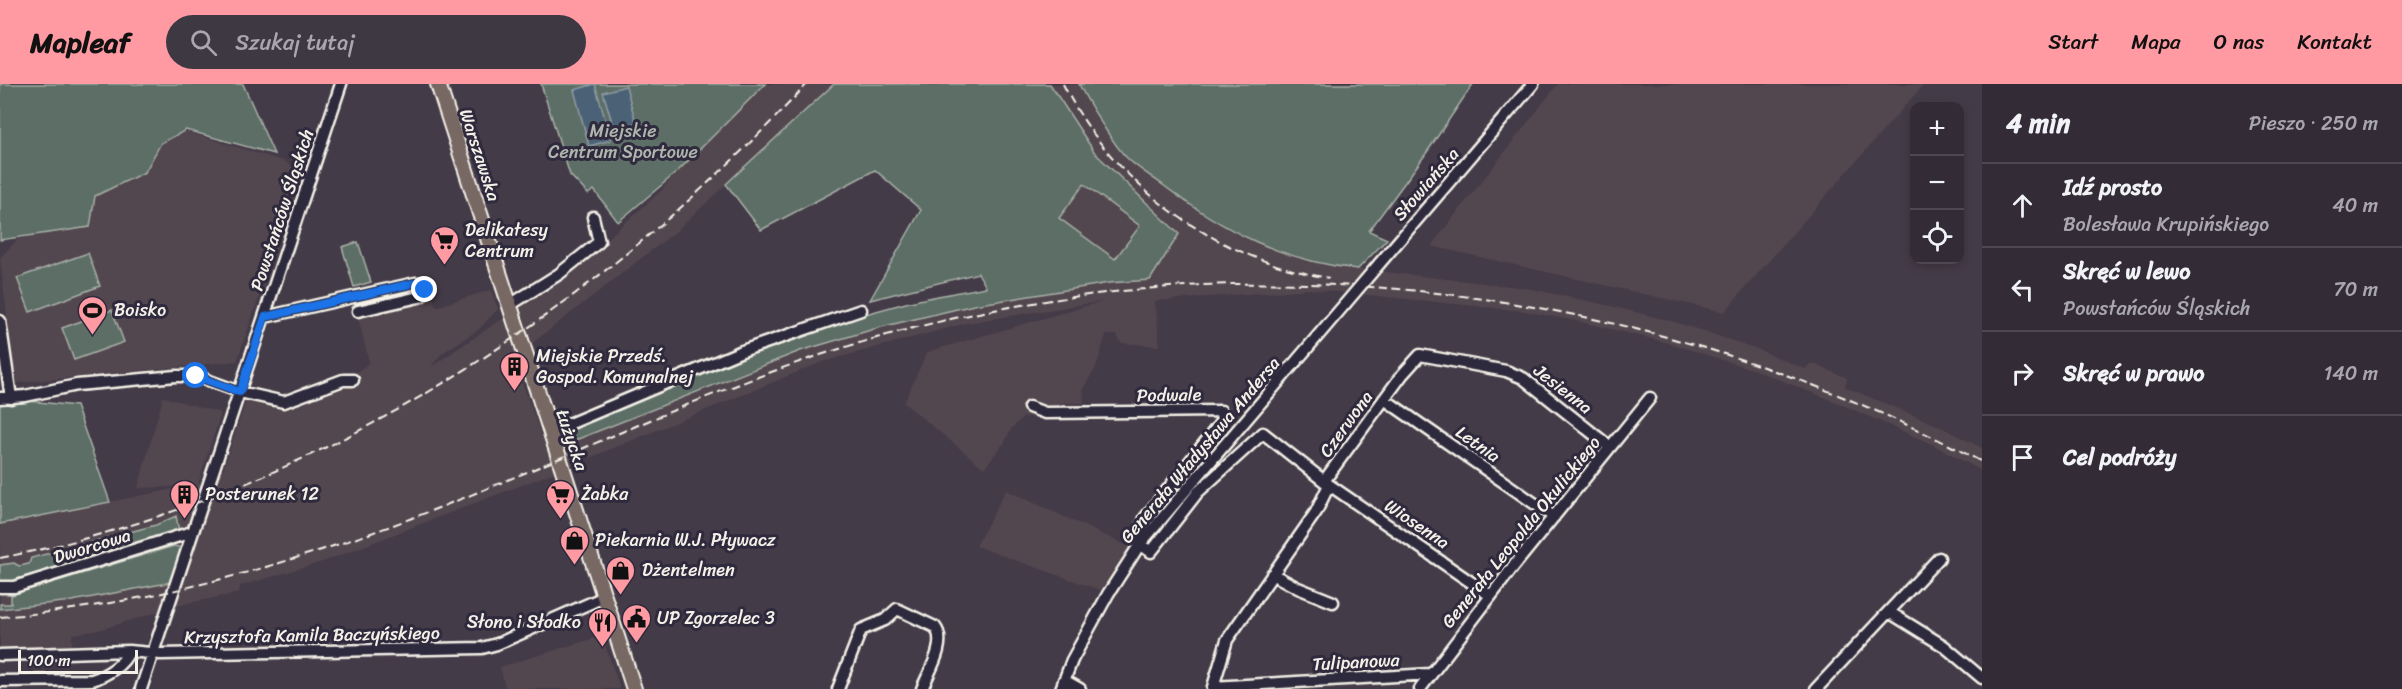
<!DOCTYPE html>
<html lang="pl">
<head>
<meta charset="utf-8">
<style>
	body { margin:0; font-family:Sriracha,sans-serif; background:#3e3842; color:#f1f3f6 }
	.controls { position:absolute; right:18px; top:18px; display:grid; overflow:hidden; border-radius:12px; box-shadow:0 3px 9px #0003 }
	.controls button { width:54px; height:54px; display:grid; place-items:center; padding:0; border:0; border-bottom:2px solid #4e4851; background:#332c36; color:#f1f3f6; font:30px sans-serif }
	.scale { position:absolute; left:18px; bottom:15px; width:120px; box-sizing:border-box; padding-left:6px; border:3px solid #f4f1e8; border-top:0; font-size:16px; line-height:21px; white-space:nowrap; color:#f4f1e8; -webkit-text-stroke:4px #2f2a3d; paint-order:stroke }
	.stop { position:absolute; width:18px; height:18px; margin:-14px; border:4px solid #1a73e8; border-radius:50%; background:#fff }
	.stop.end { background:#1a73e8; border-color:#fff; box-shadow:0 2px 6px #0008 }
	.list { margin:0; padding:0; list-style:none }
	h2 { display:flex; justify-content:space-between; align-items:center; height:78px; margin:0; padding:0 24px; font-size:26px }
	h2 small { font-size:20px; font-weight:400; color:#a9a7ad }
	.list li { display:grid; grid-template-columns:39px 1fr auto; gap:18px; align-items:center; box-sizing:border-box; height:84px; padding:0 24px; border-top:2px solid #4e4851 }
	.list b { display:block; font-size:22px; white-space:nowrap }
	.list p { margin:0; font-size:20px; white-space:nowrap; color:#a9a7ad }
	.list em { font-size:20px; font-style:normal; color:#a9a7ad }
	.icon { flex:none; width:33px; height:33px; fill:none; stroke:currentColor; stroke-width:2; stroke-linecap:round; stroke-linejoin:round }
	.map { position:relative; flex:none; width:1982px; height:605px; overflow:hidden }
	header { display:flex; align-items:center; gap:36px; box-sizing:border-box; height:84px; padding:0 30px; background:#ff9aa2; color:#111 }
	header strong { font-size:28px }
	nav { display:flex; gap:33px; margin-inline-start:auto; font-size:21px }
	.search { width:420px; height:54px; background:#3e3842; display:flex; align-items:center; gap:15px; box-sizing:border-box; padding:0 21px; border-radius:33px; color:#a9a7ad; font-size:22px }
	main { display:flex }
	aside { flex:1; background:#332c36 }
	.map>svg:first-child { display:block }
	.built { fill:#534750 }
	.green { fill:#5c6e66; stroke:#a8b0a7; stroke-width:1.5; fill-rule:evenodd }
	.water { fill:#4c6276; stroke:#8f9ba4; stroke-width:1.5 }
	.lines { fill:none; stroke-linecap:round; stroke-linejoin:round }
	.minor-casing { stroke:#f4f1e8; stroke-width:15 }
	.major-casing { stroke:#f4f1e8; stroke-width:18 }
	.minor { stroke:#2f2a3d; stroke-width:10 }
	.major { stroke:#776864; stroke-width:14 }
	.rail { stroke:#f4f1e8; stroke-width:2; stroke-dasharray:9 4.5; stroke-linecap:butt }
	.minor-bridge-casing { stroke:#f4f1e8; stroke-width:15; stroke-linecap:butt }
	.minor-bridge { stroke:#2f2a3d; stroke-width:10 }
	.route { stroke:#1a73e8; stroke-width:8 }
	.labels { text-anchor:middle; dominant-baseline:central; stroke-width:6; stroke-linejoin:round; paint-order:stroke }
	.park-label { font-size:18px; fill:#b0b6ae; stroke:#2f2a3d }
	.street-label { font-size:18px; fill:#f4f1e8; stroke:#2f2a3d }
	.poi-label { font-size:18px; fill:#f4f1e8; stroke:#2f2a3d; text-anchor:start }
</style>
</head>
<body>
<header>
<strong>Mapleaf</strong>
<div class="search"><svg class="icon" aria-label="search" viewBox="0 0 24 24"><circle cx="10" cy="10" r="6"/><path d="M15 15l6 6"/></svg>Szukaj tutaj</div>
<nav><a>Start</a><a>Mapa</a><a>O nas</a><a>Kontakt</a></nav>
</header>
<main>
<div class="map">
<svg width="1982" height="605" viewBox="0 0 1982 605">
	<rect width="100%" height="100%" fill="#443b48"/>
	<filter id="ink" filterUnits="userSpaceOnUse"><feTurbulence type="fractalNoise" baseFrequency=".0167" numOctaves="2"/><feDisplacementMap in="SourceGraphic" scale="12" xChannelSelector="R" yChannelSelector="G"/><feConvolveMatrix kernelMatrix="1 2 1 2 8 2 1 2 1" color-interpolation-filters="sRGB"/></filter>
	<g filter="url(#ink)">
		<path class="built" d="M765,0H834L675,148L513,274L547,367L800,267L881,243L974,221L1109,199L1150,196L1179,150L1095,69L1050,0H1079L1085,11L1196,126L1254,158L1305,177L1349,184L1526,204L1602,220L1675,238L1757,265L1805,285L1811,279L1847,294L1845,303L1939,342L1982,364V387L1934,361L1836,318L1755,286L1669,259L1577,237L1524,227L1310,205L1155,217L1160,262L1121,259L1117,251H1106L1096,283L1083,305L1084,319H1061L1057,327L1050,332L1023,333L1011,345L1004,359L984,384L904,319L927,268L1104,217L966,239L822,278L555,388L325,477L240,502L239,509L188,519L95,547L72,550V565L0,566V440L189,402L138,404L163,313L221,329L198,400L214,396L223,386L250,305L281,313L349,288H358L369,278L355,221L430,203L436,223L491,206L498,225L478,246L442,269L431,283L564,193L661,107L677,88Z
			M1558,0H1924L1724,228L1431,162Z
			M187,48L286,78L301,92L237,277L15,299L0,174L18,155L90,143L95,112L143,88L161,59Z
			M1085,100L1140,142L1115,175L1059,134Z
			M1006,406L1130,463L1120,481L1100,506L976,462Z
			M602,552L620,605H506L500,583Z"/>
		<path class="green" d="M0,0H243L274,70L186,46L161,59L145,88L95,112L90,143L0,156Z
			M541,0H765L677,88L618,138L594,106L588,110L570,91Z
			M834,0H1050L1095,69L1179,150L1150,196L1109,199L974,221L881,243L800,267L568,359L565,349C677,298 790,248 910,218C935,212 960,208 986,203L978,189L870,216L921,126L875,86L761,146L726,100ZM1084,100L1140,142L1115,175L1059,134Z
			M1079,0H1473L1425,71L1369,147L1387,155L1358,185C1284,178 1222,146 1163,101C1151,92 1137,84 1126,73C1114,61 1087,17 1079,0Z
			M358,158L371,198L354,203L342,163Z
			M88,169L100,202L30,228L17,194Z
			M112,226L124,258L74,276L62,244Z
			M0,314L76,322L110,418L0,440Z
			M176,432L179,447L15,499H0V481L14,479L19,482L29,480L31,474L156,441Z
			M174,462L182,464L172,498L72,517L0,525V520H11V511Z"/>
		<path class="water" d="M595,0L611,56L589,62L574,6Z
			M626,2L636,39L614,45L603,8Z"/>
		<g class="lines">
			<defs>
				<path id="minor" d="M1379,180L1533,0
					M510,221L559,190L599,158L593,133
					M265,233L415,199H422L425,202L424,210L419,213L358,227
					M0,237L11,314
					M0,314L25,312L77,301L176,292H196L240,308L284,318L343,296H353
					M1384,315L1554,433
					M1029,323L1045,329L1221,327L1222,337L1145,434L1140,448V460L1151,468L1198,408L1263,349L1324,397L1402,291L1420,271L1506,287L1523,294L1610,363
					M550,348L742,267L861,226
					M1325,398L1491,512
					M1272,490L1298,504L1333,518
					M0,503H14L192,448
					M1889,528L1944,562L1982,594
					M0,571L129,567L161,570L482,564L497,560L604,513
					M1064,596L1080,605
					M0,597L92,596C105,592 124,581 129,567
					M1213,603L1227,556L1316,428L1329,401
					M141,605L341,0
					M838,605L861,546L885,536L897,525L935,543C948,559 928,589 922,605
					M1061,605L1072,576L1108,510L1140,460L1345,220
					M1213,605V603L1430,590
					M1420,605L1513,483L1650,314
					M1816,605L1939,474"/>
				<path id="major" d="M438,0L634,605"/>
			</defs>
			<use href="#minor" class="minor-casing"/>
			<use href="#major" class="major-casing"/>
			<use href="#minor" class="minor"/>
			<use href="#major" class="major"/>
			<path class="rail" d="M1063,0C1115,104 1217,175 1329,194
				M0,474C311,414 593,231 807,0
				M0,533C141,522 280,484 412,434C529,390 641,337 758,293C1159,141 1604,178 1982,378"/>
			<defs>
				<path id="minor-bridge" d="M1345,220L1379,180"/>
			</defs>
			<use href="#minor-bridge" class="minor-bridge-casing"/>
			<use href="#minor-bridge" class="minor-bridge"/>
		</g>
	</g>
	<g class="lines" filter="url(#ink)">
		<path class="route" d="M196,292L240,308L265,233L415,199H422L425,206"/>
	</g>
	<defs>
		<symbol id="supermarket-pin" viewBox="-11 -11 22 30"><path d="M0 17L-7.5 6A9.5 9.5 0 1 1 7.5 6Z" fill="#ff9aa2" stroke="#2f2a3d"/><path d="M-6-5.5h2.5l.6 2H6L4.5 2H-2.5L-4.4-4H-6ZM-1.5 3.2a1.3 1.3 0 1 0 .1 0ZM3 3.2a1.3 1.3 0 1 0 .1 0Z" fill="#111"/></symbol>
		<symbol id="stadium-pin" viewBox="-11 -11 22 30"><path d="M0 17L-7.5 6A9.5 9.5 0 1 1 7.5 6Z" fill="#ff9aa2" stroke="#2f2a3d"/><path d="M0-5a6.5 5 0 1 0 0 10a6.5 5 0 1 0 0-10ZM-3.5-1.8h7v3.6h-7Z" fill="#111"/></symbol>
		<symbol id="building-pin" viewBox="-11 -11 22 30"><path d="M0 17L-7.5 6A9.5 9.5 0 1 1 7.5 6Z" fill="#ff9aa2" stroke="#2f2a3d"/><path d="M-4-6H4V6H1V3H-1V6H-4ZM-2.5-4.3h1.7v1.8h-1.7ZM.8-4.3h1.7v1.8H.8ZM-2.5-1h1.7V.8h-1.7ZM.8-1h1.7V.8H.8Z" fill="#111"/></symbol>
		<symbol id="shop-pin" viewBox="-11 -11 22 30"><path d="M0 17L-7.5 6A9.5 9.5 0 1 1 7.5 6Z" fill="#ff9aa2" stroke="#2f2a3d"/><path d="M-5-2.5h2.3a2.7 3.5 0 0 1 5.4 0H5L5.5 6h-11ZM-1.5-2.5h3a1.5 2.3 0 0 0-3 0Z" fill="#111"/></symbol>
		<symbol id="civic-pin" viewBox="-11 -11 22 30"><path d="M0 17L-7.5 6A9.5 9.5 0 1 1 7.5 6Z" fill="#ff9aa2" stroke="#2f2a3d"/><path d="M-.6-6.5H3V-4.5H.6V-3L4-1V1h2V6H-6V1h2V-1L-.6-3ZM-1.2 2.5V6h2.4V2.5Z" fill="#111"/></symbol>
		<symbol id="restaurant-pin" viewBox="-11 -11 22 30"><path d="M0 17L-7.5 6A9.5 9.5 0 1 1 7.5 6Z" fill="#ff9aa2" stroke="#2f2a3d"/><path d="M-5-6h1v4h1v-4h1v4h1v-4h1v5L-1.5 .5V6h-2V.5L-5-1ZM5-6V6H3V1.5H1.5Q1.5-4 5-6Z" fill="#111"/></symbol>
	</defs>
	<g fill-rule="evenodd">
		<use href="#supermarket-pin" x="428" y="140" width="33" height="45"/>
		<use href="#stadium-pin" x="76" y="210" width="33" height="45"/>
		<use href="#building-pin" x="498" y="266" width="33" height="45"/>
		<use href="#building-pin" x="168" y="394" width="33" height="45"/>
		<use href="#supermarket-pin" x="544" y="394" width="33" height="45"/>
		<use href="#shop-pin" x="558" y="440" width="33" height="45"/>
		<use href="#shop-pin" x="604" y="470" width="33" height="45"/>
		<use href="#civic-pin" x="620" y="518" width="33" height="45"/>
		<use href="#restaurant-pin" x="586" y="522" width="33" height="45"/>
	</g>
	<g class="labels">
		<g class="park-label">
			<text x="623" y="47">Miejskie<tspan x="623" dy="21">Centrum Sportowe</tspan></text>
		</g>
		<g class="street-label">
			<text transform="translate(480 71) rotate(72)">Warszawska</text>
			<text transform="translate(1426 100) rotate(-49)">Słowiańska</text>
			<text transform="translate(282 126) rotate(-72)">Powstańców Śląskich</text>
			<text transform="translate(1563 305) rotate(38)">Jesienna</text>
			<text transform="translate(1169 311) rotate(-1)">Podwale</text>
			<text transform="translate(1346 340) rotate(-54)">Czerwona</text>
			<text transform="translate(572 356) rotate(71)">Łużycka</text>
			<text transform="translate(1478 360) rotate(35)">Letnia</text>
			<text transform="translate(1200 366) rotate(-50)">Generała Władysława Andersa</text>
			<text transform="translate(1417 440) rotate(34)">Wiosenna</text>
			<text transform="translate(1521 448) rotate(-51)">Generała Leopolda Okulickiego</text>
			<text transform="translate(92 462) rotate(-17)">Dworcowa</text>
			<text transform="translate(312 551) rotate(-1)">Krzysztofa Kamila Baczyńskiego</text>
			<text transform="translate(1356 578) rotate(-3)">Tulipanowa</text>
		</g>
		<g class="poi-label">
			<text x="465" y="146">Delikatesy<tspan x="465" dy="21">Centrum</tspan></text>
			<text x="114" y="226">Boisko</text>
			<text x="536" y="272">Miejskie Przedś.<tspan x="536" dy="21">Gospod. Komunalnej</tspan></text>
			<text x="205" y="410">Posterunek 12</text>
			<text x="581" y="410">Żabka</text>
			<text x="595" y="456">Piekarnia W.J. Pływacz</text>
			<text x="642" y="486">Dżentelmen</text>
			<text x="657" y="534">UP Zgorzelec 3</text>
			<text x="581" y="538" text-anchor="end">Słono i Słodko</text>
		</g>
	</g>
</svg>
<div class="controls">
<button>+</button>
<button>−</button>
<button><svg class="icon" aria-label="locate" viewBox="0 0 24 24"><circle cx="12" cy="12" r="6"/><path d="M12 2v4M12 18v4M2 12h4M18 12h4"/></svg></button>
</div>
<div class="scale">100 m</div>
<div class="stop" style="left:196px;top:292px"></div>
<div class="stop end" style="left:425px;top:206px"></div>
</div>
<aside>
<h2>4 min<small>Pieszo · 250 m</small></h2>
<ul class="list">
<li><svg class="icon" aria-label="ahead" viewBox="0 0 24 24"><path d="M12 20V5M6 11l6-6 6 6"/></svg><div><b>Idź prosto</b><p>Bolesława Krupińskiego</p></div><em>40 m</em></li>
<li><svg class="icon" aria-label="left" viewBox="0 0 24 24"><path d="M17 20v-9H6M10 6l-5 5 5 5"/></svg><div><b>Skręć w lewo</b><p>Powstańców Śląskich</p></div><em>70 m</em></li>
<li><svg class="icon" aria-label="right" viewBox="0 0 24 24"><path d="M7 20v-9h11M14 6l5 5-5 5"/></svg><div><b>Skręć w prawo</b></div><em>140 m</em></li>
<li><svg class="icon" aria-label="arrive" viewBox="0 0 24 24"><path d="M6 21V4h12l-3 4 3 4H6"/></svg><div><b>Cel podróży</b></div></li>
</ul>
</aside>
</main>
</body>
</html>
